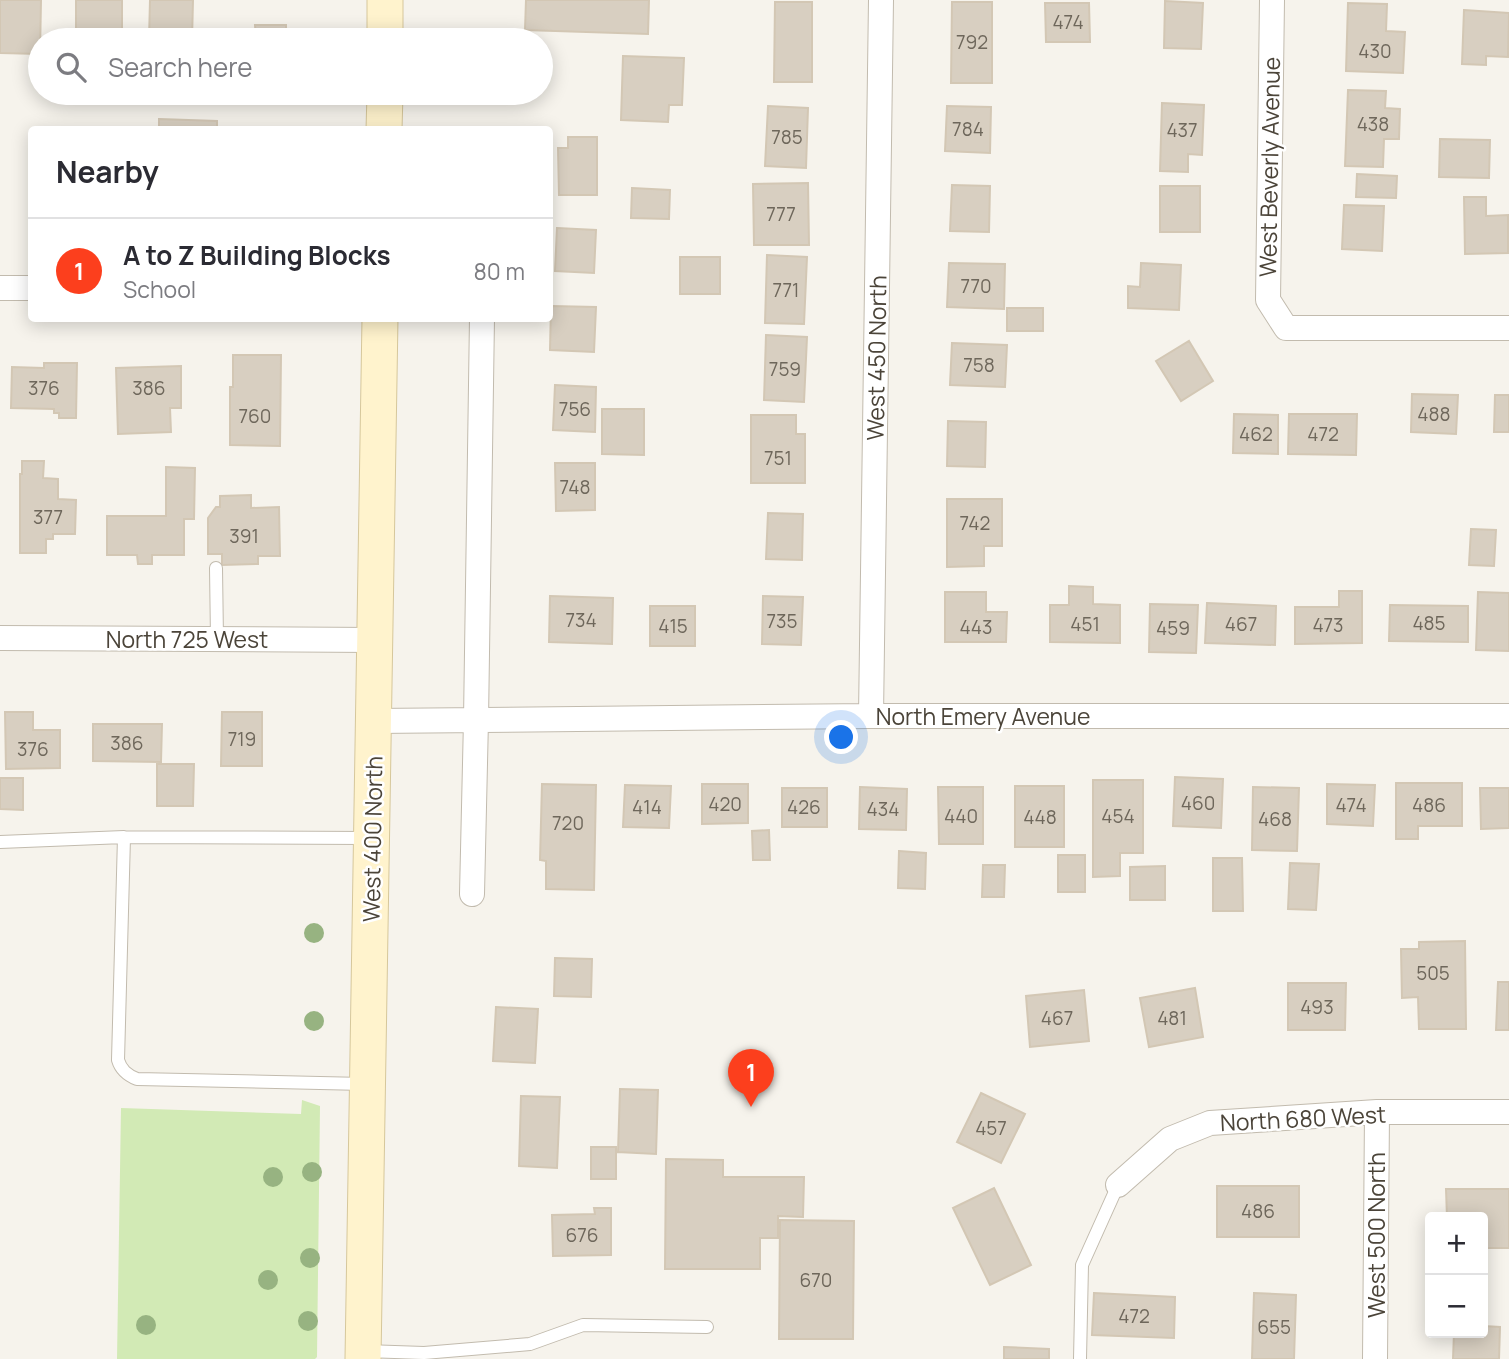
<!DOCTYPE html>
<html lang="en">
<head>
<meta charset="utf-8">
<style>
	body { margin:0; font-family:Manrope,sans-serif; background:#f7f7f7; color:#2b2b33 }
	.controls { position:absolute; right:21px; bottom:21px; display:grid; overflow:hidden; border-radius:7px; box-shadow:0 4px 18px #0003 }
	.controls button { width:63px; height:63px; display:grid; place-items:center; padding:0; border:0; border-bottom:2px solid #e1e1e2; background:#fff; color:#2b2b33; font:35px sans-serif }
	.you { position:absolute; left:842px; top:738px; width:24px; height:24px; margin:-18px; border:5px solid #fff; border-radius:50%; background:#1a73e8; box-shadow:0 0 0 10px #1a73e833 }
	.badge { display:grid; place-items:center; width:46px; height:46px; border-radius:50%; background:#fc3f1d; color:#fff; font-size:23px; font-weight:700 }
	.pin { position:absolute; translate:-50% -58px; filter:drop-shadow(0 2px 4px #0008) }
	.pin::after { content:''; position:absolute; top:37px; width:24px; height:21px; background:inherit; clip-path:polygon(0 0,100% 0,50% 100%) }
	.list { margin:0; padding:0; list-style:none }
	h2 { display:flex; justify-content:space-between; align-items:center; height:91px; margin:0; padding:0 28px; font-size:30px }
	h2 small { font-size:23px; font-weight:400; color:#7c7c81 }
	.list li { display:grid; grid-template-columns:46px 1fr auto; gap:21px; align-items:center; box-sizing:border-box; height:105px; padding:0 28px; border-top:2px solid #e1e1e2 }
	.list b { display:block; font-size:26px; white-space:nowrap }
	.list p { margin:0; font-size:23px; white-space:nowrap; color:#7c7c81 }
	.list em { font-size:23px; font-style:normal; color:#7c7c81 }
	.icon { flex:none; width:38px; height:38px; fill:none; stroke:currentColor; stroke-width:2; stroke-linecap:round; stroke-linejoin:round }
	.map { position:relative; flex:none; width:1509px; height:1359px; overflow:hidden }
	.search { position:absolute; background:#fff; box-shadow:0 4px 18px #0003; left:28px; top:28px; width:525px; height:77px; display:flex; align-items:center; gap:18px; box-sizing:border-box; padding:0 24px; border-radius:38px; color:#7c7c81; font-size:26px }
	.panel { position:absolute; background:#fff; box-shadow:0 4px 18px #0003; left:28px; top:126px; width:525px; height:196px; border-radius:7px }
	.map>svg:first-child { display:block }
	.green { fill:#d2eab5 }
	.building { fill:#d8cfc1; stroke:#d3c7b4; stroke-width:2 }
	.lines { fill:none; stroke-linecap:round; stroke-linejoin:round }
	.service-casing { stroke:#c2bbae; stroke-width:14 }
	.minor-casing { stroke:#c2bbae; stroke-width:26 }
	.secondary-casing { stroke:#d6c79b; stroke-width:37 }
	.service { stroke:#fff; stroke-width:12 }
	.minor { stroke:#fff; stroke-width:24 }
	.secondary { stroke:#fff3cd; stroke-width:35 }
	.tree { fill:#97b381 }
	.labels { text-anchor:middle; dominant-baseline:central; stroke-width:5; stroke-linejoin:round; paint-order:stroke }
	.number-label { font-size:19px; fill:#6e675b }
	.street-label { font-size:23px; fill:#4b4439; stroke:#fff }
</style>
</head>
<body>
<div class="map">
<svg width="1509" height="1359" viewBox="0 0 1509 1359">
	<rect width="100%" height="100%" fill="#f6f3ec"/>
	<path class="green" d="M302,1100L320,1106L317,1357L315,1359H117L121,1108L301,1114Z"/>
	<path class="building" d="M0,0H41L40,54L0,53Z
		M76,0H122V40H76Z
		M150,0H193L192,40H149Z
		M526,0H649L648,34L525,30Z
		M1165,1L1203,3L1201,49L1164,48Z
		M775,2H812V82H774Z
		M952,2H992V83H951Z
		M1045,3H1089L1090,42H1046Z
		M1348,3L1387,4L1386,31L1405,32L1403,73L1346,71Z
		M1464,10L1509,13L1508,57L1486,56V65L1462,64Z
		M255,25H286V40H256Z
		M623,56L684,58L682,105H669L668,122L621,120Z
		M1348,90L1386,91L1385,108L1400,109L1399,139H1384L1383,167L1345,166Z
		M1162,103L1204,105L1202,155L1188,154V172L1160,171Z
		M768,106L808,108L806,168L765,166Z
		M947,106L991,107L990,153L945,151Z
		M159,119L217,121V130H159Z
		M568,137H597V195H559L558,148H568Z
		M1440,139L1490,140L1489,178L1439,177Z
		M1357,174L1397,176L1396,198L1356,197Z
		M808,183L809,245H754L753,184Z
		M952,185L990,186L989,232L950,231Z
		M1160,186H1200V232H1160Z
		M632,188L670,190L669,219L631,218Z
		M1464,197H1486V216L1508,215V253L1465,254Z
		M1344,205L1384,206L1382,251L1342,249Z
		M557,228L596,230L594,273L555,271Z
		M767,255L807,257L804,324L765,323Z
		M680,257H720V294H680Z
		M949,263L1005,264L1004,309L947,307Z
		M1141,263L1181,265L1179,310L1128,308V286L1140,287Z
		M551,306L596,307L594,352L550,350Z
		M1007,308H1043V331H1007Z
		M766,335L807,337L804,402L764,400Z
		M1189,341L1213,381L1181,401L1156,361Z
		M952,343L1007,345L1005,387L950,385Z
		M233,355H281L280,446L230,445V387H233Z
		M44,363H77L76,418H59V413H54V409L11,408L12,367L44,368Z
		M181,366V408H170L171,432L118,434L116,368Z
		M555,385L596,387L595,432L553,430Z
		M1412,394L1458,395L1456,434L1411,432Z
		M1495,395H1509V432H1494Z
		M602,409H644V455L602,454Z
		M1234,414L1278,415V454L1233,453Z
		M1289,414H1357L1356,455L1288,454Z
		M751,415H796V434H805V483H751Z
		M948,421L986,422L985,467L947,466Z
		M22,461H44L43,478L58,479V499L76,500L75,534H53V539H46V553H20V474H22Z
		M555,463H595V510L556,511Z
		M166,467L195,468L194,519H184V555H152V564H138L137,555H107V516H166Z
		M251,495V508L279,507L280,556H258V564L222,565V554H208V518L216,507H220V496Z
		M947,499H1002V546H984V566L947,567Z
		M768,513L803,514L802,560L766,559Z
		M1471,529L1496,530L1494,566L1469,565Z
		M1069,586L1093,587V604L1120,605V643L1050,642V605H1069Z
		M1339,591H1362V643L1295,644V607H1339Z
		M945,592H986V612H1007L1006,642H945Z
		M1478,592L1509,593V651L1476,650Z
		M550,596L613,598L612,644L549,642Z
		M763,596L803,597L801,645L762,644Z
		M1207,603L1276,606L1275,645L1205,643Z
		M1150,604L1198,605L1196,653L1149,652Z
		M1390,605L1468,606V642L1389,641Z
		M650,606H695V646H650Z
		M5,712H33V730H60V768L6,769Z
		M222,712H262V766H221Z
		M93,724H162L161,762L93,761Z
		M157,764H194L193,806H157Z
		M1175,777L1223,779L1221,828L1173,826Z
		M0,778H23V810L0,809Z
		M1093,780H1143V853H1120V876L1093,877Z
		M1396,783H1462V826H1418V839H1396Z
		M542,784L596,785L594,890L546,889V861L540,860Z
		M702,784H748V823L702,824Z
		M1327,784L1375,785L1373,826L1327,824Z
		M625,785L671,786L669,828L623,827Z
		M1015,786H1064V847H1015Z
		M860,787L907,789L906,830L859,829Z
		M938,787H983V844H939Z
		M1253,787L1299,788L1297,851L1252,850Z
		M782,788H827V827H782Z
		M1480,788H1509V828L1481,829Z
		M769,830L770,860H753L752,831Z
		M899,851L926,853L925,889L898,888Z
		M1058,855H1085V892H1058Z
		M1213,858H1242L1243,911H1213Z
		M1290,863L1319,864L1316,910L1288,909Z
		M983,865H1005L1004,897H982Z
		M1165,866V900H1130V867Z
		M1465,941L1466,1029H1419L1418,997L1402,998L1401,949H1419V942Z
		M555,958L592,959L591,997L554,996Z
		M1498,982H1509V1030H1496Z
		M1288,983H1346L1345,1030H1288Z
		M1195,988L1203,1037L1149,1047L1140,998Z
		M1084,990L1089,1041L1030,1047L1026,996Z
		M496,1007L538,1009L535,1063L493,1061Z
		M620,1089L658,1090L656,1154L618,1152Z
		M981,1093L1025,1114L1001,1163L957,1142Z
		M521,1096L560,1097L557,1168L519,1166Z
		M591,1147H616V1179H591Z
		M666,1159L723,1160V1177H804L803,1217L778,1216V1238H760V1269H665Z
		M1217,1186H1299V1237H1217Z
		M994,1188L1031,1265L990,1285L953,1208Z
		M1446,1189H1509V1248H1483V1217H1447Z
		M594,1208H611V1255L553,1256L552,1215L595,1214Z
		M780,1220L854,1221L853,1339H779Z
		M1094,1293L1175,1297L1174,1338L1092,1335Z
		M1254,1293L1296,1295L1294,1359H1252Z
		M1483,1326L1500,1327L1499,1359H1453L1454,1333H1483Z
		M1004,1347L1049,1349V1359H1004Z"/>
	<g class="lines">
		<defs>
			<path id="service" d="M216,568L217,639
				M0,842L124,837
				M364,1084L137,1079C127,1075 121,1070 118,1060L124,837L368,838
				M365,1351L424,1353L530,1344L583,1325L707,1327
				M1080,1359L1082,1265L1118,1185"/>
			<path id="minor" d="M1272,0L1268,300L1286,328H1509
				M0,288H32
				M0,638L374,640
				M871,716L881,0
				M374,721L871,716H1509
				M472,894L476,720L482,318
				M1118,1185L1170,1139L1210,1123L1377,1112H1509
				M1375,1359L1377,1112"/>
			<path id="secondary" d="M385,40V0
				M384,130L385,93
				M363,1359L380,318"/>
		</defs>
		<use href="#service" class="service-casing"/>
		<use href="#minor" class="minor-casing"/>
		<use href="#secondary" class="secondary-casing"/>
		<use href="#service" class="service"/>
		<use href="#minor" class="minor"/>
		<use href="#secondary" class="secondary"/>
	</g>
	<g class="tree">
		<circle cx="314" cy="933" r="10"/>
		<circle cx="314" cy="1021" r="10"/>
		<circle cx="312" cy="1172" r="10"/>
		<circle cx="273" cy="1177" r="10"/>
		<circle cx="310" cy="1258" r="10"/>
		<circle cx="268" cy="1280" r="10"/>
		<circle cx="308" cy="1321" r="10"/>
		<circle cx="146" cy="1325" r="10"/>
	</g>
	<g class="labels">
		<g class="number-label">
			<text x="1068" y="22">474</text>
			<text x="972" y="42">792</text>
			<text x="1375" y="51">430</text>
			<text x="1373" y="124">438</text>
			<text x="968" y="129">784</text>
			<text x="1182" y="130">437</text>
			<text x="787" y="137">785</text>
			<text x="781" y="214">777</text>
			<text x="976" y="286">770</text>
			<text x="786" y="290">771</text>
			<text x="979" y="365">758</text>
			<text x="785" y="369">759</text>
			<text x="44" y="388">376</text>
			<text x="149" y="388">386</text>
			<text x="575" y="409">756</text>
			<text x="1434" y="414">488</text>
			<text x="255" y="416">760</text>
			<text x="1256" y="434">462</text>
			<text x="1323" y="434">472</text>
			<text x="778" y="458">751</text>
			<text x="575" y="487">748</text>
			<text x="48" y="517">377</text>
			<text x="975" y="523">742</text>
			<text x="244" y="536">391</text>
			<text x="581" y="620">734</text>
			<text x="782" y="621">735</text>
			<text x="1429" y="623">485</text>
			<text x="1085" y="624">451</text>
			<text x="1241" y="624">467</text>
			<text x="1328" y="625">473</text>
			<text x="673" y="626">415</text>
			<text x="976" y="627">443</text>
			<text x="1173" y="628">459</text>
			<text x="242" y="739">719</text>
			<text x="127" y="743">386</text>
			<text x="33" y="749">376</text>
			<text x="1198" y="803">460</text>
			<text x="725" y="804">420</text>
			<text x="1351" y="805">474</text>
			<text x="1429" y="805">486</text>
			<text x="647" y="807">414</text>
			<text x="804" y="807">426</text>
			<text x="883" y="809">434</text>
			<text x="961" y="816">440</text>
			<text x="1118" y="816">454</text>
			<text x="1040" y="817">448</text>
			<text x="1275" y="819">468</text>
			<text x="568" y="823">720</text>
			<text x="1433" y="973">505</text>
			<text x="1317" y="1007">493</text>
			<text x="1057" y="1018">467</text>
			<text x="1172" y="1018">481</text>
			<text x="991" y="1128">457</text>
			<text x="1258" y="1211">486</text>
			<text x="582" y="1235">676</text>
			<text x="816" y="1280">670</text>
			<text x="1134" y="1316">472</text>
			<text x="1274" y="1327">655</text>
		</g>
		<g class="street-label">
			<text transform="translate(1269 167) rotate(-89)">West Beverly Avenue</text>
			<text transform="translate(876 358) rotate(-89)">West 450 North</text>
			<text x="187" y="639">North 725 West</text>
			<text x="983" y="716">North Emery Avenue</text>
			<text transform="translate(372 839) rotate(-89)">West 400 North</text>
			<text transform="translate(1303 1118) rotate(-3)">North 680 West</text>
			<text transform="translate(1376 1235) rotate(-90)">West 500 North</text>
		</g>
	</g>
</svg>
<div class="controls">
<button>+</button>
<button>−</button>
</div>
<div class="you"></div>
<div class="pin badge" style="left:751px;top:1107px">1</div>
<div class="search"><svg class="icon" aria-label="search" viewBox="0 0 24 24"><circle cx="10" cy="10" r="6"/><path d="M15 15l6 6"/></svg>Search here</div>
<section class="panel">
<h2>Nearby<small></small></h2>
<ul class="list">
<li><span class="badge">1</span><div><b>A to Z Building Blocks</b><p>School</p></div><em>80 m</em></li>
</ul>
</section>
</div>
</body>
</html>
